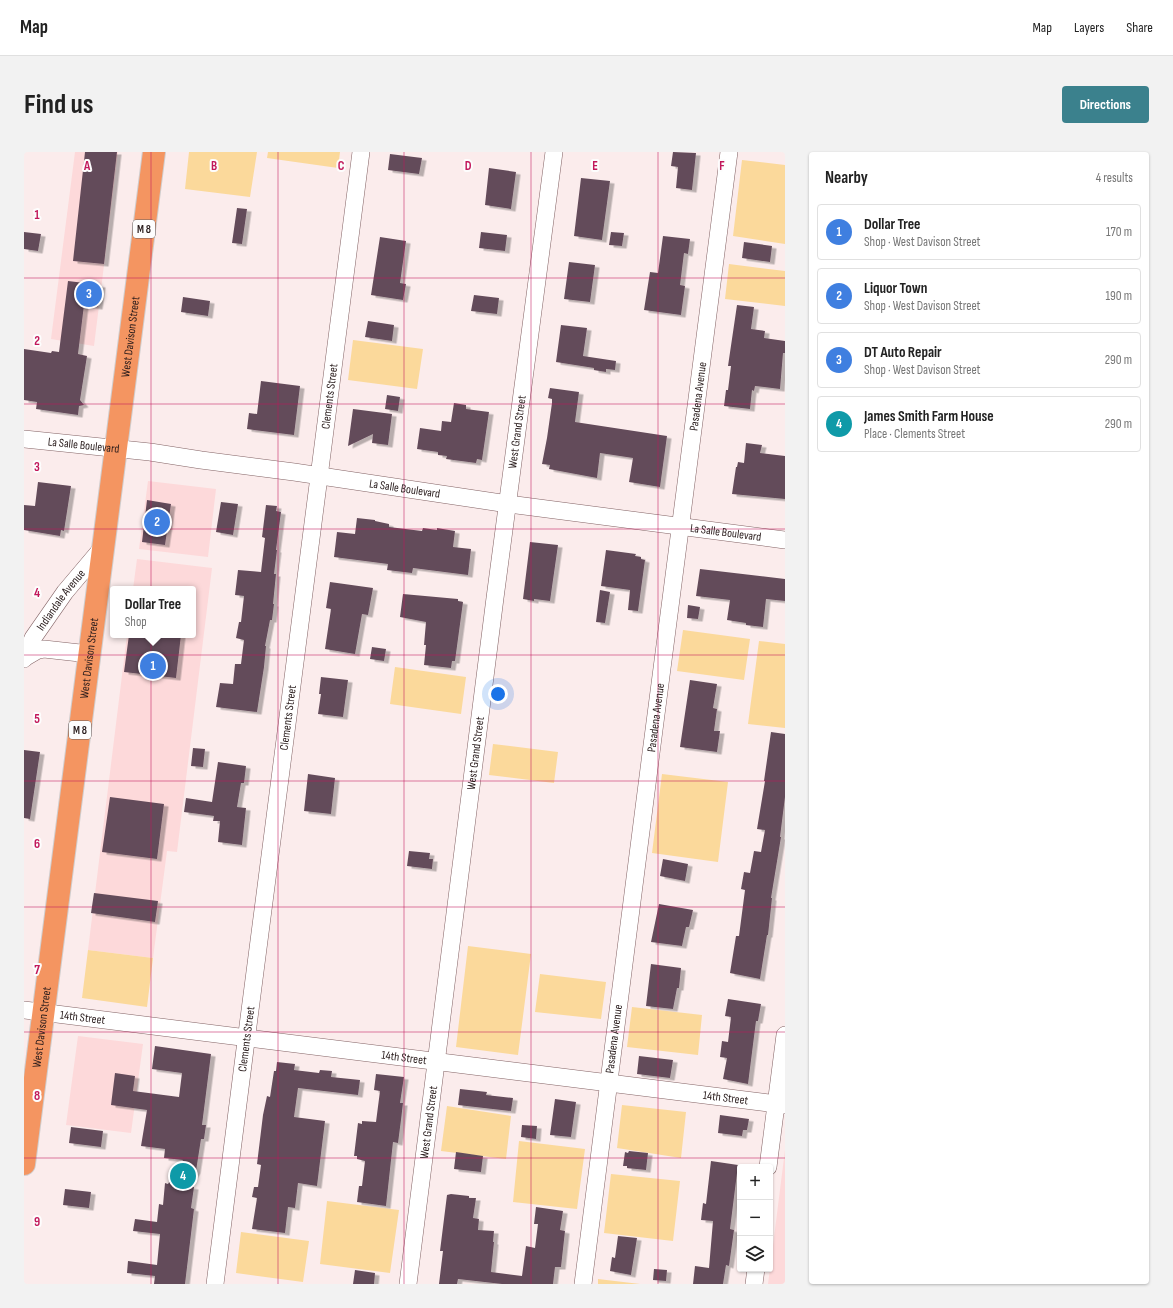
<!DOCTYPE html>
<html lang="en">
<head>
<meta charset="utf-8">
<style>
	body { margin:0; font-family:"Sofia Sans Condensed",sans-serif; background:#f2f2f2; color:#222 }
	.controls { position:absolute; right:12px; bottom:12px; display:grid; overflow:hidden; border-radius:4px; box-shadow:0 1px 3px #0004 }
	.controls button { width:36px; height:36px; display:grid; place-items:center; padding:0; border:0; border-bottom:1px solid #e0e0e0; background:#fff; color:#222; font:20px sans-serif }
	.you { position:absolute; left:474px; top:542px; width:14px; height:14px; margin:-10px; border:3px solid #fff; border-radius:50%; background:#1a73e8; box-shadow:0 0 0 6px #1a73e833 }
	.badge { display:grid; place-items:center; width:26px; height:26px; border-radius:50%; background:#3b818d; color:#fff; font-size:13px; font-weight:700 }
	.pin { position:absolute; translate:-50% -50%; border:2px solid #fff; box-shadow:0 1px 4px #0006 }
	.popup { position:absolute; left:86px; top:434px; width:86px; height:52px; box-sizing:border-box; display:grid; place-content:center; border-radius:4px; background:#fff; filter:drop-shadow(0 1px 3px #0005); font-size:13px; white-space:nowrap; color:#767676 }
	.popup b { font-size:15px; color:#222 }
	.popup::after { content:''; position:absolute; left:50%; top:100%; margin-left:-8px; border:8px solid transparent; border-top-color:#fff }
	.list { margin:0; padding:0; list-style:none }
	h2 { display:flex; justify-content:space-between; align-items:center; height:52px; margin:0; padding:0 16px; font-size:17px }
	h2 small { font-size:13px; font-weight:400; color:#767676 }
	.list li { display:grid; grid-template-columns:26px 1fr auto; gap:12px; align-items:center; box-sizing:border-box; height:56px; margin:0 8px 8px; padding:0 8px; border:1px solid #e0e0e0; border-radius:4px }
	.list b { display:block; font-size:15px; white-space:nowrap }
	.list p { margin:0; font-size:13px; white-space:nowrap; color:#767676 }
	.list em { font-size:13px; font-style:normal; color:#767676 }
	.icon { flex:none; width:22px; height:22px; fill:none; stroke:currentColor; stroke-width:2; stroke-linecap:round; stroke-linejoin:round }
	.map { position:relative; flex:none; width:761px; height:1132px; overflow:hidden; border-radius:4px }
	header { display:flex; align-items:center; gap:24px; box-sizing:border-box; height:56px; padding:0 20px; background:#fff; border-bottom:1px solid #e0e0e0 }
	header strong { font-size:19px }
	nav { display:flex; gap:22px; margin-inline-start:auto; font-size:14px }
	.intro { display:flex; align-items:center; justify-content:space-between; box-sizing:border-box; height:96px; padding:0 24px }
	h1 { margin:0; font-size:28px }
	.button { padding:10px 18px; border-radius:4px; background:#3b818d; color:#fff; font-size:14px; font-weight:700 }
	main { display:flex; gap:24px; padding:0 24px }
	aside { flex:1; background:#fff; border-radius:4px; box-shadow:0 1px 3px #0004 }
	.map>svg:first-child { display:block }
	.built { fill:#fdd9da }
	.green { fill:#fbd99b }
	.building { fill:#644b5a; filter:url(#shadow) }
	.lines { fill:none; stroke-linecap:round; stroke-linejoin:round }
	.minor-casing { stroke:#836365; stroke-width:18 }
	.highway-casing { stroke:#d0cdcd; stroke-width:24 }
	.minor { stroke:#fff; stroke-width:17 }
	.highway { stroke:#f49561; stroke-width:22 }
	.grid { fill:none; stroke:#c2185b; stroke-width:1; stroke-opacity:0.55 }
	.labels { text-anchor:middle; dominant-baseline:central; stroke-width:4; stroke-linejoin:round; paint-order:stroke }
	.shield { fill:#fdfdfd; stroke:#685f5f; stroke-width:1 }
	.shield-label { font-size:11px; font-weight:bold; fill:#281b1b }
	.street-label { font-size:12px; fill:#281b1b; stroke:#fdfdfd }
	.grid-label { font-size:13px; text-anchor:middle; font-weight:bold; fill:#c2185b; stroke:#fdfdfd; stroke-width:4; stroke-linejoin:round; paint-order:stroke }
</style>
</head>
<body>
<header>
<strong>Map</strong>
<nav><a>Map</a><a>Layers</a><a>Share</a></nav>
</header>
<div class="intro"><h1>Find us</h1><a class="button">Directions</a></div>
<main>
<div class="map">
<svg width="761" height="1132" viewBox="0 0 761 1132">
	<defs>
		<filter id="shadow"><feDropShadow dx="4.5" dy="2.5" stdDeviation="0" flood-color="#0004"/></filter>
	</defs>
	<rect width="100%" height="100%" fill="#fbecec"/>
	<path class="built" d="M51,0H94L70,194L27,187Z
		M124,329L192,337L184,405L115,397Z
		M113,407L188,416L153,700L143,699L129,806L64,798L103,483H169V437H109Z
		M54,884L119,892L107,981L42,973Z
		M761,998V1132H744L746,1117Z"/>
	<path class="green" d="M165,0H233L226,45L161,37Z
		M244,0H316L314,16L243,6Z
		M718,8L761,13V92L709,84Z
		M705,112L761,119V154L701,147Z
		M329,188L399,197L393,237L324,228Z
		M659,478L726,487L720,528L653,519Z
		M735,489L761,492V576L724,572Z
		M371,515L442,525L437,562L366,552Z
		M469,592L534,600L530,631L465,623Z
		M638,622L704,630L694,710L628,701Z
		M444,794L507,802L494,903L432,895Z
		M64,798L129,806L123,855L58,846Z
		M516,822L582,830L577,867L511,860Z
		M608,855L678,863L674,903L603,895Z
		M598,953L662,960L657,1006L593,996Z
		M423,954L487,964L482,1007L417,999Z
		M495,989L561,997L553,1057L489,1050Z
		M587,1022L656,1029L649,1089L580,1081Z
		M303,1049L375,1058L366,1121L296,1112Z
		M217,1080L285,1089L279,1130L212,1121Z
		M574,1127L616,1132H574Z"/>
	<path class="building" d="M61,0H93L80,112L49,109Z
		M649,0L672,1L668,38L652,36L654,15L647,14Z
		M366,2L398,6L395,22L364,18Z
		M465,16L492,20L487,57L461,53Z
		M557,26L586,29L578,88L550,84Z
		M213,56L223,57L218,92L208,91Z
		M0,80L17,82L14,99L0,97Z
		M457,80L483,83L481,99L455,96Z
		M587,80L600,81L598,94L585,93Z
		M639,84L666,87L664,102L660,101L656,133L661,134L657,163L620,158L626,120L634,121Z
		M356,85L382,89L376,131L382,132L379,148L347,143Z
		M720,90L748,94L746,110L718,106Z
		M545,110L571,113L566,150L540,147Z
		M44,129L77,133L74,155L60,153L54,202L63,204L56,248L60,253L55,254L54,263L12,257L13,250L0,248V197L27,201L28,199L35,200Z
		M450,143L475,146L473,162L447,159Z
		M159,145L186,149L184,164L157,160Z
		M713,153L730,155L727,177L741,179L740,186L761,189V201H759L756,237L731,234L730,239L728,238L726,257L700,254L702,238H704L707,214H704Z
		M344,169L370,173L368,189L341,185Z
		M537,173L563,176L559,204L592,209L591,218L582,217V220L570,218V216L532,210Z
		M237,229L276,234L270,283L223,277L225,261L233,262Z
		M526,236L555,240L551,270L643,284L636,335L605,330L609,306L576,301L573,326L525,317L526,313L518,312L523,286L528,251V247L524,246Z
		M363,243L376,245L374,259L361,257Z
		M430,251L442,253V257L465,260L458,308L453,307L452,311L422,307L423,304L414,303V300L393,297L396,276L417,279L418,269L427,270Z
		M329,257L368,262L364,293L348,291L349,282L324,294Z
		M722,291L738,293L736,301L761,304V347L708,342L712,315H713L714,310L720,311Z
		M14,330L47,334L40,379L37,378L36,384L0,378V353L11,354Z
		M123,348L147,352L141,393L118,390Z
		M197,350L214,352L209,383L192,380Z
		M242,353L253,354L252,359L257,360L252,398H253L250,422H252L249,452H250L248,468H246L241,494H242L240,515L233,560L192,555L196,531L209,532L211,512H217L220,488L212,486L215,470H217L220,444L211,443L214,418L237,420L241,386L238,385Z
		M333,366L351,368V369L365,372V375L398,379L399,376L413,378V376L431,379L429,395L447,397L444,423L389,416L388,421L363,418L364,412L310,405L313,380L331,382Z
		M506,390L534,393L526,449L510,447V449L499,447Z
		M582,398L612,402L611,404L617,405V407L621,408L614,459L604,458L606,438L577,434Z
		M676,417L761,427V449L742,447L739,475L722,473V471L703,468L706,448L672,444Z
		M306,430L349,436L344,463L338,462L331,502L301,497L307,457L302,456Z
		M576,438L586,440L581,471L572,470Z
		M379,442L434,447V449L439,450L431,509H428L427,516L400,513L402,493H400L402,470L376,465Z
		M664,453L676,455L674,467L663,466Z
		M105,483H157L152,526L100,520Z
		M348,495L362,497L360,509L346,507Z
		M297,525L324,528L319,565L294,562L297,542H295Z
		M666,528L693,532L689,556L693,557L690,579H696L693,600L656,595Z
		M747,580L761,582V645L756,685H757L747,746H748L744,783H743L736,827L706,821L712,784H715L721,738L717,737L720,720L726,721L730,699L737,700L741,678L733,677L741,629H740Z
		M169,596L181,597L179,615L167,614Z
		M0,598L16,600L6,667L0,666Z
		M194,610L222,614L220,631H217L213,655L222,656L218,693L194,690L196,669H189L190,664L160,660L162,646L188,650Z
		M284,622L311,626L307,662L280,659Z
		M86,645L140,652L133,707L78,700Z
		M385,699L406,701L405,707H409L408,717L383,714Z
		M639,707L664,712L661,729L636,724Z
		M70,741L134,749L131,770L67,761Z
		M635,752L669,758L665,775H662L658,794L627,790Z
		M627,812L657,816L655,836H653L649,857L622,854Z
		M704,847L737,852L734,869H732L724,932L699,927L703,906L696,905L698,889L704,890L707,865L701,864Z
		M131,894L187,902L178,973H182L180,987H177L172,1019L163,1034L170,1035L167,1056L170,1057L161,1132H130L131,1124L103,1121L104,1109L133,1113L136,1082L109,1079L111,1067L133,1070L135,1052L139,1053L141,1031L144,1032L159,1008L140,1006L141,997L117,994L123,958L87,953L91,921L111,924L109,939L155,945L158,921L128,917Z
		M615,904L649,908L646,926L613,922Z
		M253,910L271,912L270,918L295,921L296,918L308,919L307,925L336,928L334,943L274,936L270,965L301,969L293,1034L274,1031L271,1056L264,1055L261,1081L228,1077L233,1046L228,1045L230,1035H234L237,1013L233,1012L239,963L243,944L246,945L250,919H252Z
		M352,922L380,925L376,951H379L377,968L374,991L369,990L362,1054L333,1050L335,1034H338L341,1009L333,1007V1004H330L334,971L338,972V969L352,970L356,939L350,938Z
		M436,937L463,940L462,943L489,946L487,959L434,953Z
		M531,947L552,950L547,985L526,983Z
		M696,963L725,967L723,978H719L718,984L694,981Z
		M498,973L513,974L512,987L497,985Z
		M47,975L79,979L77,995L45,991Z
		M605,999L624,1001L622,1018L603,1016V1014H599L601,1000L604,1001Z
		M432,1000L459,1004L457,1020L430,1017Z
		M687,1009L714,1013L706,1077L710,1078L705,1114L702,1113L699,1132H669L671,1114L685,1116L689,1069L677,1068L679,1051L682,1052Z
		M41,1037L67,1040L65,1056L39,1053Z
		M427,1042L445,1044V1046H452L449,1066L455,1067L454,1078L470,1079L469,1090H470L467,1120L498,1124L502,1094L511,1096L514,1072H510L512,1055L539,1059L536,1078L541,1079L537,1115H531L529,1132H478L434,1127L433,1132H415L419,1099H416L423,1043Z
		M594,1084L613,1086L607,1123L586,1119L588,1105L591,1106Z
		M630,1117L643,1118L642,1129L629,1128Z
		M331,1118L351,1121L350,1132H329Z"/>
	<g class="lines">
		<defs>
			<g id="minor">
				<path id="s1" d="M0,287L126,300L177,308L270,320L484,352L761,388"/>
				<path d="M2,505L14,498L20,497L65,502"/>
				<path id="s2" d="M0,507L9,486L41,440L79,395"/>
				<path id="s3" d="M0,858L761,953"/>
				<path d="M744,1015L761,883"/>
				<path id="s4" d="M191,1132L221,897L337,0"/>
				<path id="s5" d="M384,1132L471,446L530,0"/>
				<path id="s6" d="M559,1132C605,754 658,378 705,0"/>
				<path d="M730,1132L732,1117"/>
			</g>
			<g id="highway">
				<path id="s7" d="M0,1012L130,0"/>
			</g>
		</defs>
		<use href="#minor" class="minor-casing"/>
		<use href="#highway" class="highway-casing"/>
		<use href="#minor" class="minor"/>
		<use href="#highway" class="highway"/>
	</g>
	<path class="grid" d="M127,0V1132M254,0V1132M380,0V1132M507,0V1132M634,0V1132M0,126H761M0,252H761M0,377H761M0,503H761M0,629H761M0,755H761M0,880H761M0,1006H761"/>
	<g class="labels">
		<g class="shield">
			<rect x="109" y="68" width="22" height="18" rx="3"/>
			<rect x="45" y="569" width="22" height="18" rx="3"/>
		</g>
		<g class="shield-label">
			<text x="120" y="77">M 8</text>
			<text x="56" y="578">M 8</text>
		</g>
		<g class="street-label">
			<text stroke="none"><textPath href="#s7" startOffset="834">West Davison Street</textPath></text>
			<text stroke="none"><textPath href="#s4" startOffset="895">Clements Street</textPath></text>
			<text stroke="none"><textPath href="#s6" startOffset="895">Pasadena Avenue</textPath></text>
			<text stroke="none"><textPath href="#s5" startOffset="859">West Grand Street</textPath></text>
			<text stroke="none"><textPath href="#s1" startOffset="60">La Salle Boulevard</textPath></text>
			<text stroke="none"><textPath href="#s1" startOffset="384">La Salle Boulevard</textPath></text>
			<text stroke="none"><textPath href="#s1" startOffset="708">La Salle Boulevard</textPath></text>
			<text stroke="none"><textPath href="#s2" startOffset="70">Indiandale Avenue</textPath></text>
			<text stroke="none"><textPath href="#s7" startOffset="510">West Davison Street</textPath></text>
			<text stroke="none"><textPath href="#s4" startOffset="571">Clements Street</textPath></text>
			<text stroke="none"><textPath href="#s6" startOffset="571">Pasadena Avenue</textPath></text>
			<text stroke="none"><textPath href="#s5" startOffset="535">West Grand Street</textPath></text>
			<text stroke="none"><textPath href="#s3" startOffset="59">14th Street</textPath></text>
			<text stroke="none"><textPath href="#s7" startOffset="138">West Davison Street</textPath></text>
			<text stroke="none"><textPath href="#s4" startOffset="247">Clements Street</textPath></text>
			<text stroke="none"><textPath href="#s6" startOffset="247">Pasadena Avenue</textPath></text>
			<text stroke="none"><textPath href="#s3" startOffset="383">14th Street</textPath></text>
			<text stroke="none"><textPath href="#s3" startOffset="707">14th Street</textPath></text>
			<text stroke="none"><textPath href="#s5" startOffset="163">West Grand Street</textPath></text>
		</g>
	</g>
	<g class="grid-label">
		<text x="63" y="18">A</text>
		<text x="190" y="18">B</text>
		<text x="317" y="18">C</text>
		<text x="444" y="18">D</text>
		<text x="571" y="18">E</text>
		<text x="698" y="18">F</text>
		<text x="13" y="67">1</text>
		<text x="13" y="193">2</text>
		<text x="13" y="319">3</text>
		<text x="13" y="445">4</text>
		<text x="13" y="571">5</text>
		<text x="13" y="696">6</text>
		<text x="13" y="822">7</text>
		<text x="13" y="948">8</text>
		<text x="13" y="1074">9</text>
	</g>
</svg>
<div class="controls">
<button>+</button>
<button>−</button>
<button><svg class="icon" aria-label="layers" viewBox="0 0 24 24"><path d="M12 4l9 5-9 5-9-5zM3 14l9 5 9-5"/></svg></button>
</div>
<div class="you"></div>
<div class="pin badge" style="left:129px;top:514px;background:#3f7fe0">1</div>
<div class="popup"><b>Dollar Tree</b>Shop</div>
<div class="pin badge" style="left:133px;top:370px;background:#3f7fe0">2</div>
<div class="pin badge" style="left:65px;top:142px;background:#3f7fe0">3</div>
<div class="pin badge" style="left:159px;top:1024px;background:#0f9aa8">4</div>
</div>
<aside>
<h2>Nearby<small>4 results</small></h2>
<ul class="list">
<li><span class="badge" style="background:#3f7fe0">1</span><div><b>Dollar Tree</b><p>Shop · West Davison Street</p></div><em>170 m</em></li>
<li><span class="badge" style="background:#3f7fe0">2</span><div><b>Liquor Town</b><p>Shop · West Davison Street</p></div><em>190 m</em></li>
<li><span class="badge" style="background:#3f7fe0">3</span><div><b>DT Auto Repair</b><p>Shop · West Davison Street</p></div><em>290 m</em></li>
<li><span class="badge" style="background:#0f9aa8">4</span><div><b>James Smith Farm House</b><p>Place · Clements Street</p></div><em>290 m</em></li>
</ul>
</aside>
</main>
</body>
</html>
